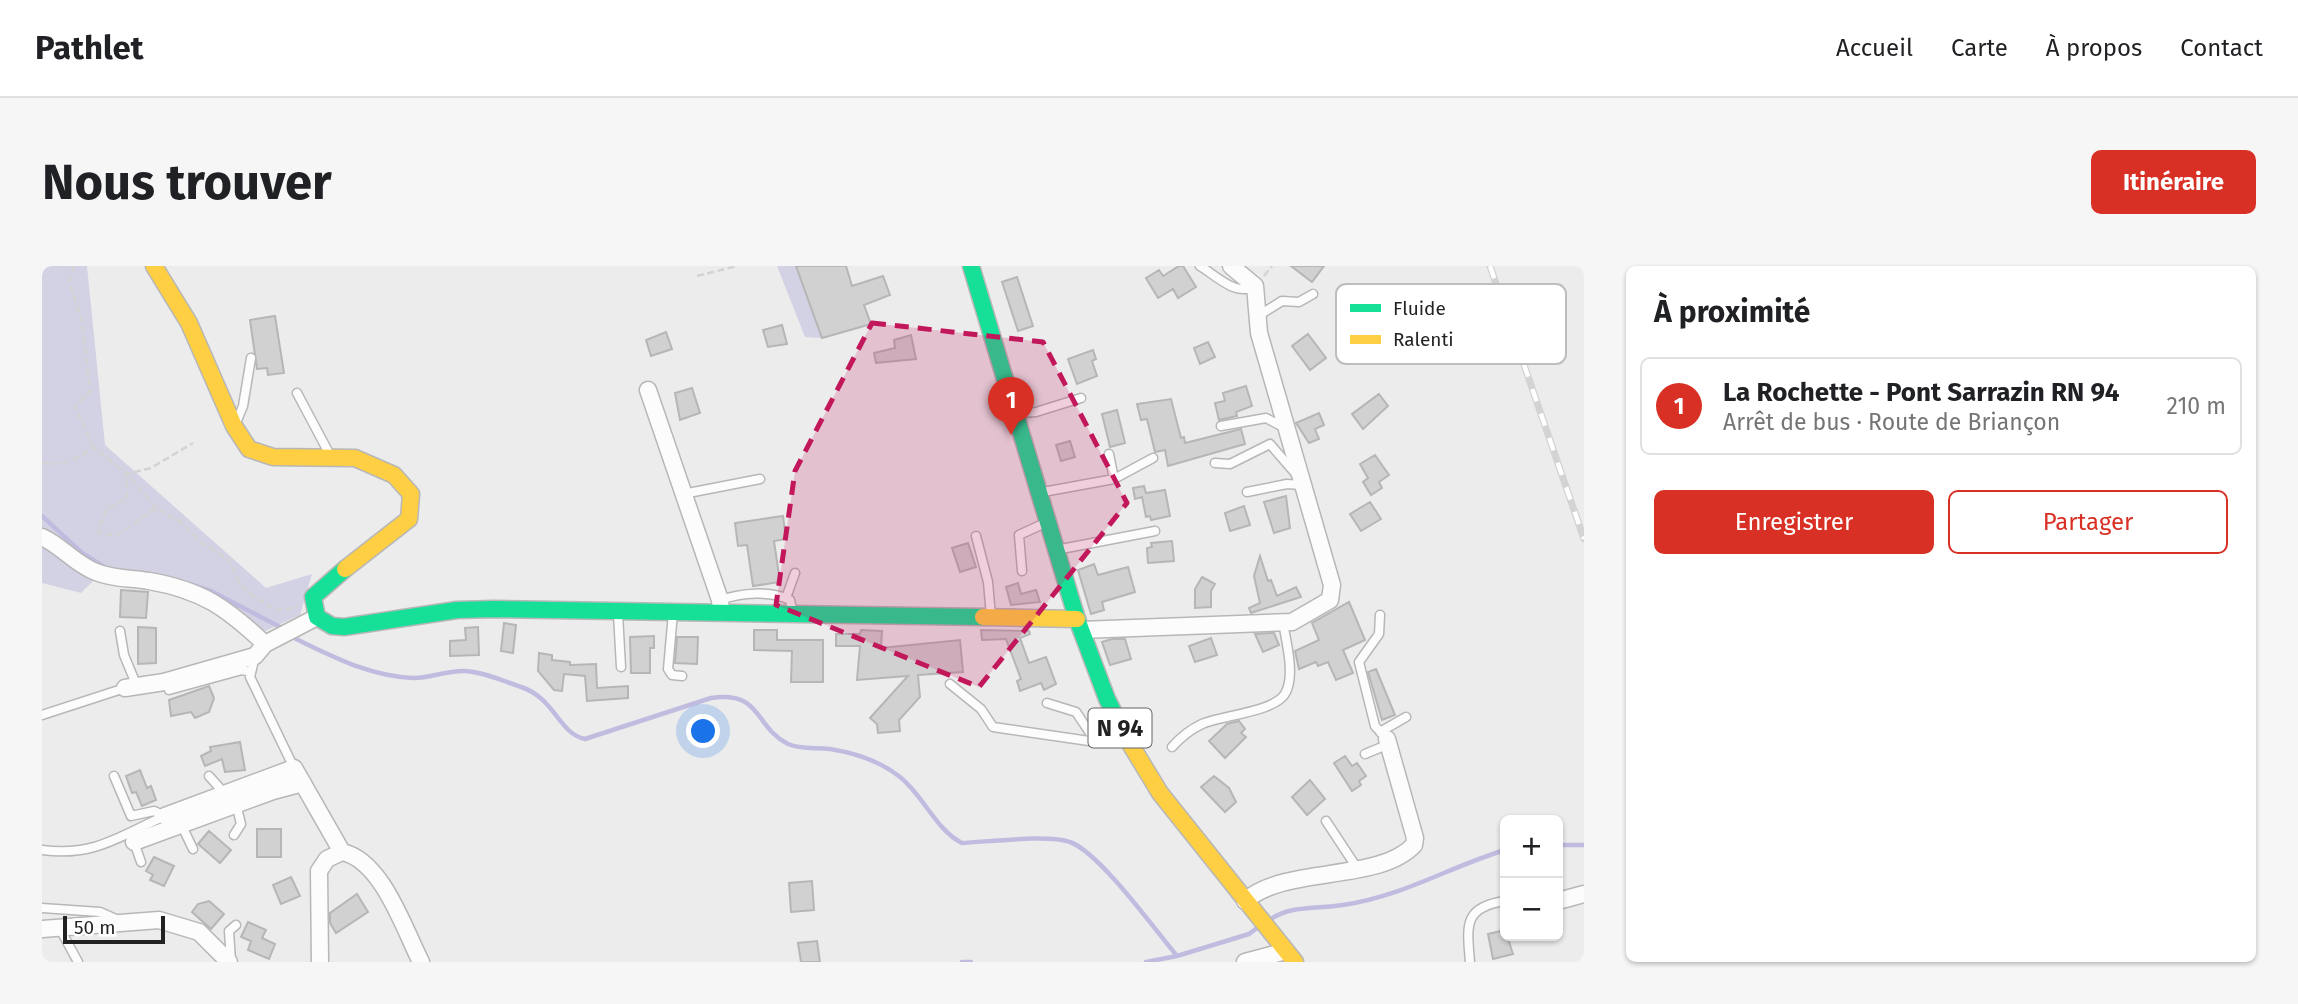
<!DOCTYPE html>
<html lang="fr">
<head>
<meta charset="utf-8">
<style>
	body { margin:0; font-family:"Fira Sans",sans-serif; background:#f6f6f6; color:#202124 }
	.controls { position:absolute; right:21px; bottom:21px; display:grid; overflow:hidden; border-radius:10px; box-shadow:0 2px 5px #0004 }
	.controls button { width:63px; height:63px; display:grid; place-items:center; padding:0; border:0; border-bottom:2px solid #e0e0e0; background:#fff; color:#202124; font:35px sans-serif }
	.scale { position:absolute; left:21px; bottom:18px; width:102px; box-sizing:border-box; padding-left:7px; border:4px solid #222223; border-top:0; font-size:19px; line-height:24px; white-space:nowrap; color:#222223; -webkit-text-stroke:5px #fff; paint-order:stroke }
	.you { position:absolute; left:662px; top:466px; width:24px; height:24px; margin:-18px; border:5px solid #fff; border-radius:50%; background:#1a73e8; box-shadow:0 0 0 10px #1a73e833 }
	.badge { display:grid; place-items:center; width:46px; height:46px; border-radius:50%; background:#d93025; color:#fff; font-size:23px; font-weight:700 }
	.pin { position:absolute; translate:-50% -58px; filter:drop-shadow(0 2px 4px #0008) }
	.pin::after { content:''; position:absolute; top:37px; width:24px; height:21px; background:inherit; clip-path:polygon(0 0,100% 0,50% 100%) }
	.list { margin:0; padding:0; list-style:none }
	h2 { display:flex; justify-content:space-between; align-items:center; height:91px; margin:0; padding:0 28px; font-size:30px }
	h2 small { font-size:23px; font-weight:400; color:#757577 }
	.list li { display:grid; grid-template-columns:46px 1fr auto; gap:21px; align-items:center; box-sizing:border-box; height:98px; margin:0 14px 14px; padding:0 14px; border:2px solid #e0e0e0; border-radius:10px }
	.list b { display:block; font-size:26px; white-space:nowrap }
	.list p { margin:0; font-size:23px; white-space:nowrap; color:#757577 }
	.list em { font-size:23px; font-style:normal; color:#757577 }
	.actions { display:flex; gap:14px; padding:21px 28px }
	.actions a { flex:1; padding:16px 0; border:2px solid #d93025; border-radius:10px; text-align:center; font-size:24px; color:#d93025 }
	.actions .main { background:#d93025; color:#fff }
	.map { position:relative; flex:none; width:1542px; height:696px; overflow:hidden; border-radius:10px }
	header { display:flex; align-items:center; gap:42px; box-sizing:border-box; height:98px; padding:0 35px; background:#fff; border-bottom:2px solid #e0e0e0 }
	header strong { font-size:33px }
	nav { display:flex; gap:38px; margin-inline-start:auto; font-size:24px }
	.intro { display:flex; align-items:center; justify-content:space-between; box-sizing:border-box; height:168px; padding:0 42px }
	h1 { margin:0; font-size:49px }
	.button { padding:18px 32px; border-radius:10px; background:#d93025; color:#fff; font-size:24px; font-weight:700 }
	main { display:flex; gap:42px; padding:0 42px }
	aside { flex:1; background:#fff; border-radius:10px; box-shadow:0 2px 5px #0004 }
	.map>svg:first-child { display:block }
	.green { fill:#d3d2e4 }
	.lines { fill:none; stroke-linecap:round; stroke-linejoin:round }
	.stream { stroke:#bfbce0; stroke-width:4.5 }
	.building { fill:#d1d1d2; stroke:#b6b6b7; stroke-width:2 }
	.lane-casing { stroke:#b7b7b8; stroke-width:11 }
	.street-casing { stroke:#b7b7b8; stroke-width:19 }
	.fast-casing { stroke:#b7b7b8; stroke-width:19 }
	.slow-casing { stroke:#b7b7b8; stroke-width:19 }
	.path { stroke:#d3d3d4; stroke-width:2.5; stroke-dasharray:7 3.5; stroke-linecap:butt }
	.lane { stroke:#fcfcfc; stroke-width:8 }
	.street { stroke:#fcfcfc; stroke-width:16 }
	.fast { stroke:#16e098; stroke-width:16 }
	.slow { stroke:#ffcf43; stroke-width:16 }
	.rail-casing { stroke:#d3d3d4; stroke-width:7 }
	.rail { stroke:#fff; stroke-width:4.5; stroke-dasharray:13; stroke-linecap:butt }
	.marked { fill:#c2185b; fill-opacity:0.2; stroke:#c2185b; stroke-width:5; stroke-dasharray:14 9; stroke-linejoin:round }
	.labels { text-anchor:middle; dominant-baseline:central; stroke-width:6; stroke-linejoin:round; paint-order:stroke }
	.shield { fill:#fff; stroke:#646465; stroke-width:2 }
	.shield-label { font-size:23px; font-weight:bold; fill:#222223 }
	.key { fill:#fff; stroke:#bdbdbd; stroke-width:2 }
	.key-label { font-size:19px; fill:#222223 }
</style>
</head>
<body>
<header>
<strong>Pathlet</strong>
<nav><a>Accueil</a><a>Carte</a><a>À propos</a><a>Contact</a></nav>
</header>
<div class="intro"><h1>Nous trouver</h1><a class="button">Itinéraire</a></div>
<main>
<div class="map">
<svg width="1542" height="696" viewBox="0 0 1542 696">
	<rect width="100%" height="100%" fill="#ececed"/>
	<path class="green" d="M0,0H45L63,179L224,322L270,308L258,349L223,365L183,352L127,325L53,313L39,327L0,317Z
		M735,0H754L780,72L763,71Z"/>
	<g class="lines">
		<path class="stream" d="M0,250L40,287L64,302
			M147,318L169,325L240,362
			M254,373C292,391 327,410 370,412C387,413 405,404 423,405C442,406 461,415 479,421C513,432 516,467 543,473L669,432C721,425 711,460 746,478C760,484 774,481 788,483C813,487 838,495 858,511C881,529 894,564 920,577C945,576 1007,568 1028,576C1057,586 1113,664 1135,690
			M1516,579H1542
			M1229,653C1250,639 1275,643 1301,639C1362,630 1407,601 1463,584
			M920,696H929
			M1104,696L1135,690L1207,668L1215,662"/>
	</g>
	<path class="building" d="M754,0H804L810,20L841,10L848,29L822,39L829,58L780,72Z
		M1137,0H1141L1154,21L1136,32L1131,23L1116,32L1104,12L1117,4L1121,10Z
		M1249,0H1282L1270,16Z
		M975,11L991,60L976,65L960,16Z
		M233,50L242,107L226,109L225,102L215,103L208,54Z
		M740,59L745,78L726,81L721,64Z
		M624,66L630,83L609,90L604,74Z
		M1266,68L1284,92L1268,104L1250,80Z
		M869,69L874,93L834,97L832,87L853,82L852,74Z
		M1166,76L1173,91L1158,98L1152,82Z
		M1051,84L1054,93L1050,95L1055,110L1035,118L1026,93Z
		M1204,120L1210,140L1194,146L1195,150L1177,154L1173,137L1183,135L1181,127Z
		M650,122L658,147L638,154L633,127Z
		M1337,128L1346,140L1321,163L1310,148Z
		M1129,133L1139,172L1142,171L1143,177L1199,163L1203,178L1126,200L1123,184L1113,186L1105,153L1099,154L1095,138Z
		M1075,144L1083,177L1068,181L1060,148Z
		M1277,147L1282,159L1273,163L1277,173L1267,177L1254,157Z
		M1028,175L1033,191L1019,195L1014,179Z
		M1333,189L1347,209L1337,216L1340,222L1329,229L1321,216L1326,212L1318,198Z
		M1102,220L1104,227L1123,224L1128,250L1109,254L1108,250L1104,251L1100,231L1093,233L1091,222Z
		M1244,230L1248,262L1232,267L1222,236Z
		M1328,236L1339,253L1319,265L1308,248Z
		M1202,240L1208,259L1188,265L1183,247Z
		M741,250L744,273L732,275L738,316L711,320L705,279L696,280L693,257Z
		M1130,275L1132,295L1106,297L1105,282L1110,281L1109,277Z
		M926,277L934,301L918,306L910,282Z
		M1218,290L1226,315L1229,314L1235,330L1254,321L1259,331L1209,347L1207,342L1218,337L1212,310Z
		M1052,298L1056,309L1086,301L1093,326L1060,336L1062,344L1049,348L1036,304Z
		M1160,311L1173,318L1169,325V341L1153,342V323Z
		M976,317L979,328L994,324L998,336L969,339L964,321Z
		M79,324L106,326L104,352L78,351Z
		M1307,336L1323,374L1301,384L1311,407L1294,414L1286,396L1276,400L1274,396L1257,403L1253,385L1277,374L1270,357Z
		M462,357L474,359L471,387L459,385Z
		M96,361L114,362V397L96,398Z
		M436,361L437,389L408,390V375L424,374L423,362Z
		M712,364H735V374H781V416H749L750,385L712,384Z
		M819,364L840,365L839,382L918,374L921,406L876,409L878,431L857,454L858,465L836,467L835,458L828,452L866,410L815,414L818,380H794V368H818Z
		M939,364L987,365L988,368L978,372L987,397L1004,391L1014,418L1002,424L999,417L978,425L975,415L979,413L964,373L940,374Z
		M1232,367L1237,379L1221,386L1213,368Z
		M612,370V382H608V407H589L588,371Z
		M635,371H656L655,398L633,397Z
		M1169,372L1175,389L1153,396L1147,380Z
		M1070,373H1083L1089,393L1068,399L1060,376Z
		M497,387L510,389V394L528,396V399L554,398L555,422L586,420V432L545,435L543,410L522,408L520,425L512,424L496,405Z
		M1334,403L1353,449L1340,454L1326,406Z
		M167,420L172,432L167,446L153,452L149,446L129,450L127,434Z
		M1197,455L1203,463L1199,467L1204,471L1183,492L1167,475L1185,458Z
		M198,476L203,504L183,506L180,493L163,500L159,490L169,485L168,481Z
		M1303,490L1310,500L1315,497L1324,510L1317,515L1319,519L1310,525L1292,497Z
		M98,504L105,522L109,520L114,534L100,540L94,526L90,527L84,510Z
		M1172,510L1187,522L1194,536L1183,546L1159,521Z
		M1268,514L1283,533L1265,549L1250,531Z
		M215,563H239V591H215Z
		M167,565L189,584L178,597L156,578Z
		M112,591L132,600L122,620L108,614L111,609L104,605Z
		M249,611L258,630L239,638L231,619Z
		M770,615L772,644L749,646L747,617Z
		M315,628L326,646L294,667L288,657V647Z
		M167,635L182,648L169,663L150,646L156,638Z
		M206,656L224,664L220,672L233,678L227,693L206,684L209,675L199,671Z
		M1463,664L1471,688L1451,693L1446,668Z
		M775,675L778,696H759L756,677Z"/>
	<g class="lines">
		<defs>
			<path id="lane" d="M1158,0C1175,10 1194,31 1213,20
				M1216,50L1240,35L1257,36L1271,28
				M255,127L288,189
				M977,147L994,146L1039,132
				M194,157L201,140L209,92
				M1179,160L1224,152L1243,162
				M1067,188L1072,213
				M1173,197L1188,198L1228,178L1253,207
				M1001,226L1072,213L1111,192
				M1205,226L1245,218L1259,219
				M641,228L718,213
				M934,270L946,316L949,350
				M1019,283L1113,265
				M980,305L977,269L1001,258
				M744,332L753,307
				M678,334C699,327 728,324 748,334L751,347
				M631,347L626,403L630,409L640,410
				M576,348L579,401
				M1338,349L1337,368L1317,396L1333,460L1345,473
				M78,365L82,389L94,418
				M213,390L208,411L252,502
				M908,418L939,443L951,461L1054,476L1075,464
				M127,424L200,404L209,406
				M1005,437L1034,446L1054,476
				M0,449L83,422
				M1338,466L1364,451
				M1130,481C1139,471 1147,464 1160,458C1180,449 1235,446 1244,426C1253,407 1244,376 1241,356
				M1323,488L1347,478
				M72,510L89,550L112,545L123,550
				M167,510L183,528
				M1284,555L1315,602
				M139,558L151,583
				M192,569L199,558L194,538
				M92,576L99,596
				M0,584C53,591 77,570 123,550
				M0,642L58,646L76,654
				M17,661L36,696
				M189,696L187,665L194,659
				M1428,696C1425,660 1421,641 1463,635"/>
			<path id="street" d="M606,124L678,334L679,346
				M0,271C20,280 33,298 54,306C71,313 89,312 107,315C160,324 185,342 223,378
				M1039,364L1250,356L1288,334L1290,319L1217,67L1213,20L1189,0
				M83,422L122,416L213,390L223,378L275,351
				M123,550L252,502L300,586
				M92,576L231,525L261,517
				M1203,635C1244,599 1336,617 1372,579L1373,572L1345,473
				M1516,635L1542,628
				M0,663L117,654L157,666L187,696
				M278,696L277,605L285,593L300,586C340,594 362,663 379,696
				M1203,696L1244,685"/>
			<path id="fast" d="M929,0L1035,353L1065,433L1084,471
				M303,303L271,331L275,351L290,360L302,361L415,344L452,343L941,351"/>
			<path id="slow" d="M112,0L147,57L192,160L207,183L231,191L313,192L352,209L369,228L367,253L303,303
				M941,351L1035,353
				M1084,471L1118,527L1253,696"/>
		</defs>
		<use href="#lane" class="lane-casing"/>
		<use href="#street" class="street-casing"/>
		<use href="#fast" class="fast-casing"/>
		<use href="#slow" class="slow-casing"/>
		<path class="path" d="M32,0L27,15L40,55L48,125L33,140L51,181
			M655,10L695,0
			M1222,10L1230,0
			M0,196C22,201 34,194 51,181L85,208L114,242L139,256L160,277L186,293L199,320L214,332L233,344L257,341
			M114,242L74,270L56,266L64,243L85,233V208L109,202L151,177"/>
		<use href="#lane" class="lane"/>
		<use href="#street" class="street"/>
		<use href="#fast" class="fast"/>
		<use href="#slow" class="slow"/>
		<defs>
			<path id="rail" d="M1448,0L1542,273"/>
		</defs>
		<use href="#rail" class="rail-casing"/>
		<use href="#rail" class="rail"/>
	</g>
	<path class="marked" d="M830,57L1001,76L1085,237L937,421L734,339L753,205Z"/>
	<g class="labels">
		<rect class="shield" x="1046.5" y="442.5" width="63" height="39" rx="5"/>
		<g class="shield-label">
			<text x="1078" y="462">N 94</text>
		</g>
	</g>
	<rect x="1294" y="18" width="230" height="80" rx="10" class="key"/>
	<rect x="1308" y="38" width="31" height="8" fill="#16e098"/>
	<rect x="1308" y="69" width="31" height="9" fill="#ffcf43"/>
	<g class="key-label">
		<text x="1351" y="49">Fluide</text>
		<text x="1351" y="80">Ralenti</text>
	</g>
</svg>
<div class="controls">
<button>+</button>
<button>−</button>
</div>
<div class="scale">50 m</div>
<div class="you"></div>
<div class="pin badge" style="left:969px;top:169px">1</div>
</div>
<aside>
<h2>À proximité<small></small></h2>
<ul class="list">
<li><span class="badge">1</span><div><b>La Rochette - Pont Sarrazin RN 94</b><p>Arrêt de bus · Route de Briançon</p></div><em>210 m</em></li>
</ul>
<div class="actions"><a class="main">Enregistrer</a><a>Partager</a></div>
</aside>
</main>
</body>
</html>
